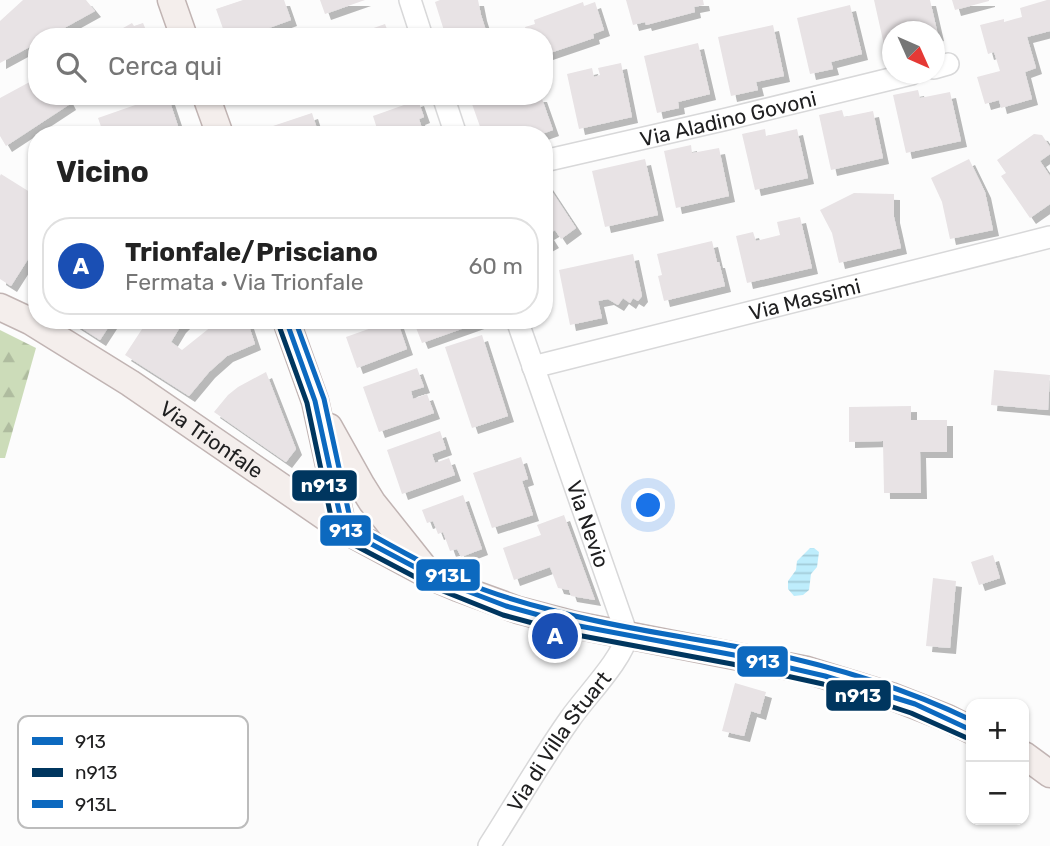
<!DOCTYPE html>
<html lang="it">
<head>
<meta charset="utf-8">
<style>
	body { margin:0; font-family:Rubik,sans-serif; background:#f6f6f6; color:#222 }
	.controls { position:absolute; right:21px; bottom:21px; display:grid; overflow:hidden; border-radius:14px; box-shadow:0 2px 5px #0004 }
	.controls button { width:63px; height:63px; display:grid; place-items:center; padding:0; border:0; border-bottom:2px solid #e0e0e0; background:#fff; color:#222; font:35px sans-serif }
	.compass { position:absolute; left:882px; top:21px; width:63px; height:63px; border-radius:50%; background:#fff; box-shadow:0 2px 5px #0004; rotate:135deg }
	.you { position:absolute; left:649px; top:506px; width:24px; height:24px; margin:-18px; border:5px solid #fff; border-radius:50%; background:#1a73e8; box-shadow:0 0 0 10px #1a73e833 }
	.badge { display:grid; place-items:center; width:46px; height:46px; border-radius:50%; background:#6d6d6e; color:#fff; font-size:23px; font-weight:700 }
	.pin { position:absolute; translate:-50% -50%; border:4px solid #fff; box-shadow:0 2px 7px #0006 }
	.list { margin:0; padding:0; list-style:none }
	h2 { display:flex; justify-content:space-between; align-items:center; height:91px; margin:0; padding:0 28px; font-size:30px }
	h2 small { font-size:23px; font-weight:400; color:#767676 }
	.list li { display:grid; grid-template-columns:46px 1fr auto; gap:21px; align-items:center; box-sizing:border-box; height:98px; margin:0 14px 14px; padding:0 14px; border:2px solid #e0e0e0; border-radius:28px }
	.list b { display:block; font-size:26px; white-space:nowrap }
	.list p { margin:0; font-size:23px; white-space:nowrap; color:#767676 }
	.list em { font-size:23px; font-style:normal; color:#767676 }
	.icon { flex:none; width:38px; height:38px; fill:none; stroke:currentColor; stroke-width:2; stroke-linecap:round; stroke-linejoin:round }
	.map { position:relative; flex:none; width:1050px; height:846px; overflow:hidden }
	.search { position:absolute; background:#fff; box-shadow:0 2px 5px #0004; left:28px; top:28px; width:525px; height:77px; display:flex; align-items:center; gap:18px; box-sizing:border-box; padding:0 24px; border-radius:28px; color:#767676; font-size:26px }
	.panel { position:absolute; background:#fff; box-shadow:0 2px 5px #0004; left:28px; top:126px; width:525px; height:203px; border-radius:28px }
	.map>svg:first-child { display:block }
	.forest { fill:url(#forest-firs) }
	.water { fill:url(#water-rules) }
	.building { fill:#e8e3e5; filter:url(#shadow) }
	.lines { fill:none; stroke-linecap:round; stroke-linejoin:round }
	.minor-casing { stroke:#d8d8d9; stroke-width:24 }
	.major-casing { stroke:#c1b4b3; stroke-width:29 }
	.minor { stroke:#fff; stroke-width:21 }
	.major { stroke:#f4eeec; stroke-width:26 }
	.bus-1-casing { stroke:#fff; stroke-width:10 }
	.bus-2-casing { stroke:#fff; stroke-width:10 }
	.bus-3-casing { stroke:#fff; stroke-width:10 }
	.bus-1 { stroke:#0c69bf; stroke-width:5 }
	.bus-2 { stroke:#00365f; stroke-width:5 }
	.bus-3 { stroke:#0c69bf; stroke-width:5 }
	.labels { text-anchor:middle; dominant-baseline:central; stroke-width:5; stroke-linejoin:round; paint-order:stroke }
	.street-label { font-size:21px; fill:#202021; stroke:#fff }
	.key { fill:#fff; stroke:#bcbcbc; stroke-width:2 }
	.key-label { font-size:19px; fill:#202021 }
	.line-badge { stroke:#fff; stroke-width:2.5 }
	.badge-label { font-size:19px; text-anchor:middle; font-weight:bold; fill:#fff }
</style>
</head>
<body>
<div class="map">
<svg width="1050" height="846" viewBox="0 0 1050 846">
	<defs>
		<pattern id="forest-firs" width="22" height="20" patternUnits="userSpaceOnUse" patternTransform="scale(1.75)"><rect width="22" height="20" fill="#ccdcb9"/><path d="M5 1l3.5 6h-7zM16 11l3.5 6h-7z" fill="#afbc9f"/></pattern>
		<pattern id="water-rules" width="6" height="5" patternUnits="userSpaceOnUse" patternTransform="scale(1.75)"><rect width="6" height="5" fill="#beedfc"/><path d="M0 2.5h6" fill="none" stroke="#a3cbd8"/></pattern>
		<filter id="shadow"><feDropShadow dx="6" dy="6" stdDeviation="0" flood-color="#0004"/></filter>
	</defs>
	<rect width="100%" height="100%" fill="#fcfcfc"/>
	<path class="forest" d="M0,330L36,348L5,458H0Z"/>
	<path class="water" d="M810,548H814L819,552L817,567L811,574L809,590L803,595L794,596L788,589V581L796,570L797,561Z"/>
	<path class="building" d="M23,0H86L95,11L48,37H37V43L0,63V21Z
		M243,0H284L291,20L244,37H226L216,9Z
		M320,0H365L325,14Z
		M440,0H478L481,15L488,37H446L435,2Z
		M626,0H703L704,5L694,7L695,12L646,25L645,22L633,25Z
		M874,0H930L938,35L934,36V32H892V52L886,54Z
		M952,0H989V1L955,10Z
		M1047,0H1050V31L1027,37L1036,68L1025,72L1032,99L1001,108L999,100L985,104L977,77L1000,71L994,52L988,54L980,25L1004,19V22L1022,17L1020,8Z
		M583,2L584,6L595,2L604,30L593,34L594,38L547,54L546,50H544V37H528L525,27L535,24L534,20Z
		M850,5L862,54L831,62L833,69L810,74L797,18Z
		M132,23L134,26L143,23L149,37H107Z
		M385,24L390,37H351V36Z
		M773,25L784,76L756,82L758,90L731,96L718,37Z
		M698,43L710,94L678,102L679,108L657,113L644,56Z
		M621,63L632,117L579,129L567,74L592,68L594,77L600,75L598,68Z
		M37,78V96H66L70,104L6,146L0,136V98Z
		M918,90L920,98L950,92L961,141L906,153L893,95Z
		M161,96H168L181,135H104L98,118Z
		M496,96H504L505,101L519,96L521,101L534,96H541L553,130L539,135H515L513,129L497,135H483L472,104Z
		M418,100L424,117L419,119L424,135H385L384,133L379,135L373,116Z
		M842,110L844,117L873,111L883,158L831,170L819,115Z
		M312,113L319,135H266L264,129Z
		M765,129L766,136L797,129L808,178L755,190L742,134Z
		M1034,134L1042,135L1050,147V154L1040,161L1050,176V204L1030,218L1001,176L1006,173L997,160Z
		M691,145L692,153L719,148L729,196L676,208L664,151Z
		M645,159L658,215L605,227L592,171Z
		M969,159L985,192L993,230L950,239L942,202L931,178Z
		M1,174L33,194L29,200L37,204V245L11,286L0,279V176Z
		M547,184L576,228L561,239L555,230L548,234L553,242L544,247V186Z
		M854,193L894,194V217L901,248L839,263L832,233L820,210Z
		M800,217L812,268L747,283L736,236L753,232L756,241L780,235L777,222Z
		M712,241L717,262H719L725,286L664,301L658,276L662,275L657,254Z
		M633,254L642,296L638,301L633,298L630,303L623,298L618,305L608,299L598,301L602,318L570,325L559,270Z
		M69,320H113L100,340Z
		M148,320H187L180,327L171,342L182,350L212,326L211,320H247L255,344L227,356L209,372L189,396L125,355Z
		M394,320H397L407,349L357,368L346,337Z
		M413,320H484V321L422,343Z
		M482,335L508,416L472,428L445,347Z
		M417,368L424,387L411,391L413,399L427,394L434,413L379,432L363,387Z
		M994,370L1050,375L1048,410L991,405Z
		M266,372L296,449L286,462L214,412L228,395L238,387Z
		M911,406V420H947V452H920L921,493H884L883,441L849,442V407Z
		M440,431L446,449L432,454L435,463L449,458L455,475L402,494L387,450Z
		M521,457L528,479L522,481L533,515L492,528L473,473Z
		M463,495L482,549L461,557L457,549L450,551L443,532L438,534L433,521L427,523L422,510Z
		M564,515L595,600L571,596L569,590L558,588L550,567L514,580L503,548L541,535L537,525Z
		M993,555L1000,578L979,585L971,562Z
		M933,578L956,581L950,648L926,646Z
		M735,683L766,692L760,714L751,711L744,736L722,731Z"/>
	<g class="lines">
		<defs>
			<g id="minor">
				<path d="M410,0L422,37"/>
				<path d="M934,68L948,64"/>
				<path d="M443,96L456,135"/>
				<path id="s1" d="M544,161L727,119L911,74"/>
				<path id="s2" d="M533,367L1050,237"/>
				<path id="s3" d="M489,846C516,804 541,760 570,719C585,697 623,659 627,635L517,320"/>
			</g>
			<g id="major">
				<path d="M171,0L184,37"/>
				<path d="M206,96L220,135"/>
				<path id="s4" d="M0,307L30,321L130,383L343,529L432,577L458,588L518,610L575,625L807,670L891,696L947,718L971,730"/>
				<path d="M286,320L315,401L343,529"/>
				<path d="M329,427L362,486L372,502L423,566"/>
				<path d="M1024,755L1050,774"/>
			</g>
		</defs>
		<use href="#minor" class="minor-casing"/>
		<use href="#major" class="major-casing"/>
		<use href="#minor" class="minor"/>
		<use href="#major" class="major"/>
		<defs>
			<path id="bus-1" d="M286,320L315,401L343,529L441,581L506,606L579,626L734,655L825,676L915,704L971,730"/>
			<path id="bus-2" d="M278,323L307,403L334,531L339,537L438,589L503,615L577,635L732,664L823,684L911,713L967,738"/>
			<path id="bus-3" d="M295,320L324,399L351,523C386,543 422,564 459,580C490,593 523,603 555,611C614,627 674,635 733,646C815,661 896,684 971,720"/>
		</defs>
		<use href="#bus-1" class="bus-1-casing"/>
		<use href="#bus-2" class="bus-2-casing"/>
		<use href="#bus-3" class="bus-3-casing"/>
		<use href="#bus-1" class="bus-1"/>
		<use href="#bus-2" class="bus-2"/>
		<use href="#bus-3" class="bus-3"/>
	</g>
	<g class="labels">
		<g class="street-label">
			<text stroke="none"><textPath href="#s1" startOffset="189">Via Aladino Govoni</textPath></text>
			<text stroke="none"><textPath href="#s2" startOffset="280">Via Massimi</textPath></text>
			<text stroke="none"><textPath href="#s4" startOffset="250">Via Trionfale</textPath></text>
			<text transform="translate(588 524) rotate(71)">Via Nevio</text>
			<text stroke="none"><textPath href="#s3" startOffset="126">Via di Villa Stuart</textPath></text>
		</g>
	</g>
	<rect x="18" y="716" width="230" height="112" rx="10" class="key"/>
	<rect x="32" y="737" width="31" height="8" fill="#0c69bf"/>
	<rect x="32" y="768" width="31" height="9" fill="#00365f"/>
	<rect x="32" y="800" width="31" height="8" fill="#0c69bf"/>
	<g class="key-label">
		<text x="75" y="748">913</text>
		<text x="75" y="779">n913</text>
		<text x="75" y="811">913L</text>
	</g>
	<g class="line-badge">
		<rect x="291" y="469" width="67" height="33" rx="7" fill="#00365f"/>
		<rect x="319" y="514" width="53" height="33" rx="7" fill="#0c69bf"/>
		<rect x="415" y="558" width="66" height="34" rx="7" fill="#0c69bf"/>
		<rect x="736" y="645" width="53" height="33" rx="7" fill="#0c69bf"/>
		<rect x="825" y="679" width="67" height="33" rx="7" fill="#00365f"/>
	</g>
	<g class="badge-label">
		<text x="324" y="492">n913</text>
		<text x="346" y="537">913</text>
		<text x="448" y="582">913L</text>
		<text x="763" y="668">913</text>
		<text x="858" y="702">n913</text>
	</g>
</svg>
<div class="controls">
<button>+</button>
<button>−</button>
</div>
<svg class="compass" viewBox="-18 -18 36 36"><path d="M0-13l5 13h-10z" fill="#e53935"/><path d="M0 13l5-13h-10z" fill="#767676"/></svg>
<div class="you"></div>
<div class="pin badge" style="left:555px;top:636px;background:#1a4fb4">A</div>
<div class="search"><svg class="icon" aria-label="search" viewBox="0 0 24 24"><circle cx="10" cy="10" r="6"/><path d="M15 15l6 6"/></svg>Cerca qui</div>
<section class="panel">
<h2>Vicino<small></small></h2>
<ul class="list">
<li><span class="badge" style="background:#1a4fb4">A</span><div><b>Trionfale/Prisciano</b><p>Fermata · Via Trionfale</p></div><em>60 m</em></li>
</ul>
</section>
</div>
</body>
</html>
